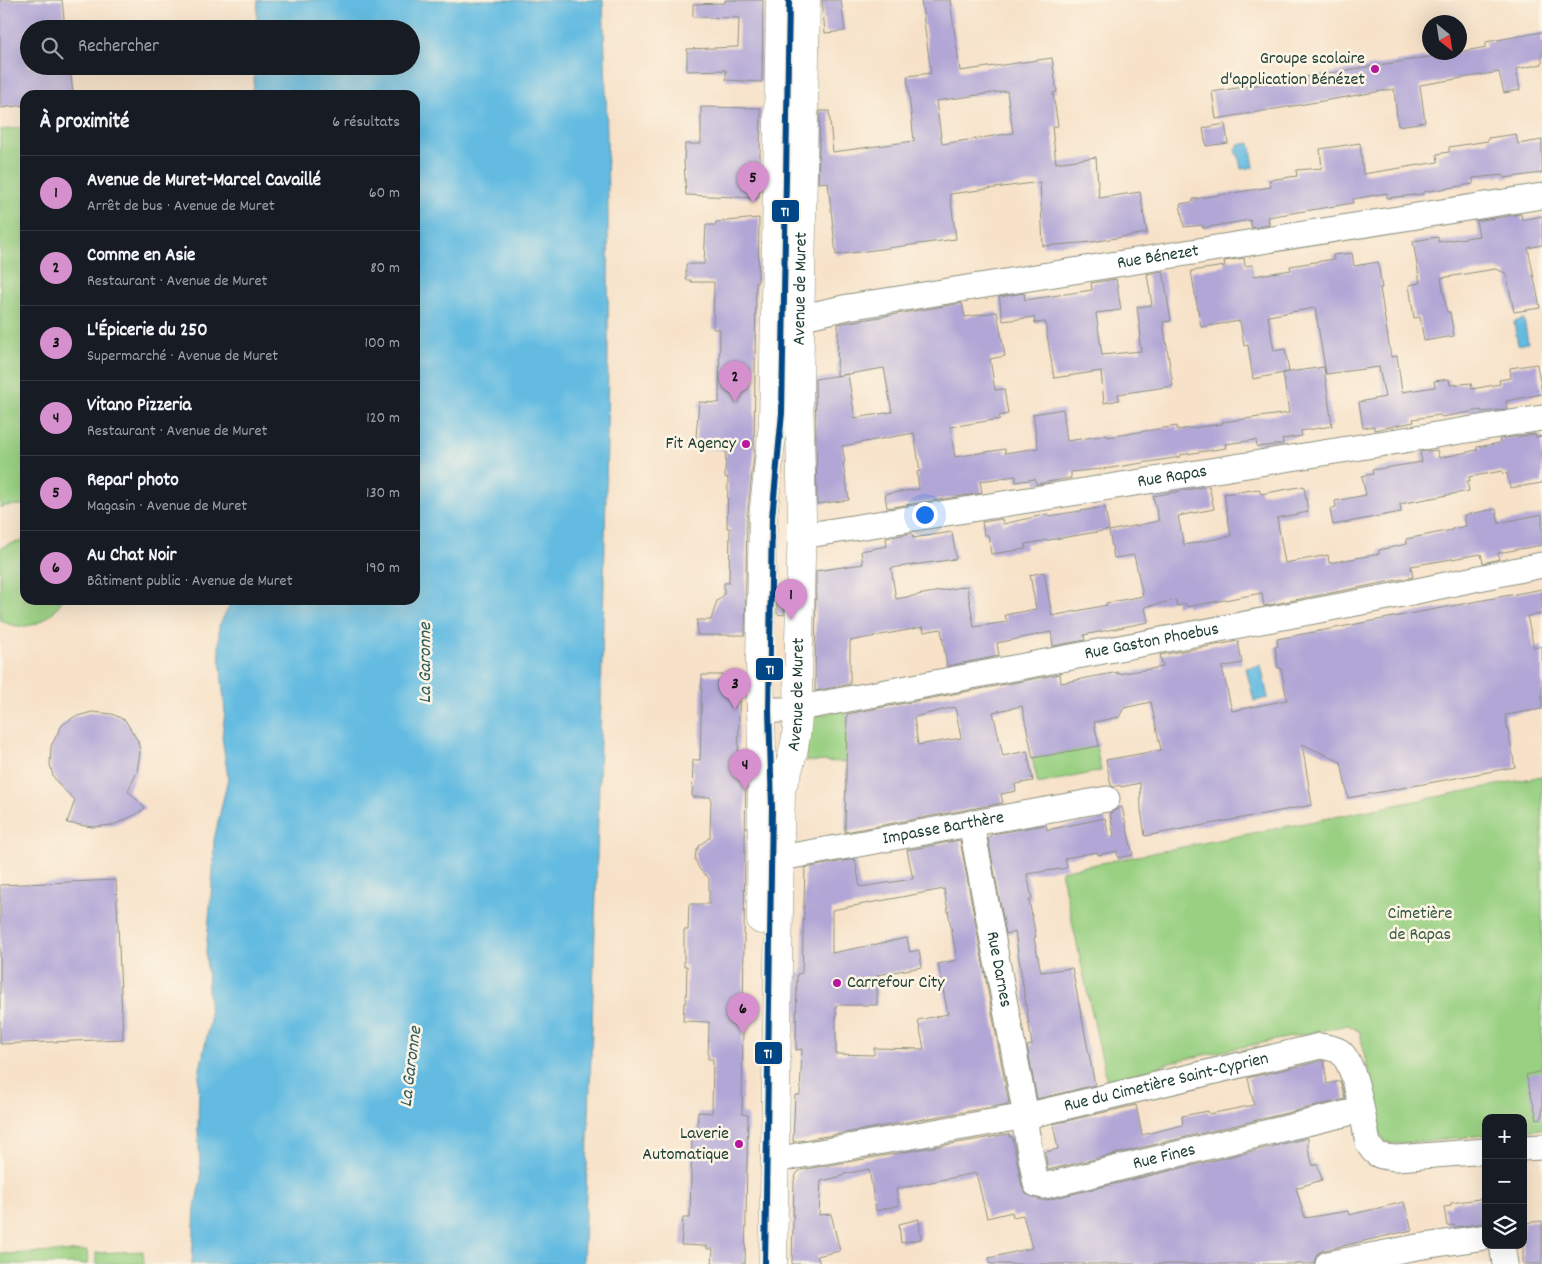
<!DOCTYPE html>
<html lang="fr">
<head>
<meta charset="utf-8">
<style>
	body { margin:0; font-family:Dekko,sans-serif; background:#20242c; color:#f1f3f6 }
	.controls { position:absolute; right:15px; bottom:15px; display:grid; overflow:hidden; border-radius:10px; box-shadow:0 5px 20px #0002 }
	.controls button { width:45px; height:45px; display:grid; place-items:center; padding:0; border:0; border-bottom:1px solid #363941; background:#171b24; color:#f1f3f6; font:25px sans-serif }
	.compass { position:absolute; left:1422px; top:15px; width:45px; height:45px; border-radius:50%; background:#171b24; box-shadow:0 5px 20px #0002; rotate:150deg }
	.you { position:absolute; left:924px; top:514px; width:18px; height:18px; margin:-12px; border:4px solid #fff; border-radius:50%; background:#1a73e8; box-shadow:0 0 0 8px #1a73e833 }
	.badge { display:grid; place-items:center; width:32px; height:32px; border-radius:50%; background:#d690ce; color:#111; font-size:16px; font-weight:700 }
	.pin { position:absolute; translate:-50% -41px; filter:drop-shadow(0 1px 2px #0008) }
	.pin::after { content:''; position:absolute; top:26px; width:18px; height:15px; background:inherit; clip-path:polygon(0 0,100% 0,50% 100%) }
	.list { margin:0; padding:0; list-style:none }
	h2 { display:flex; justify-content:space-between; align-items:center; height:65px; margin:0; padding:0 20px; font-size:21px }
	h2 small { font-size:16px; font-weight:400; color:#9ea1a6 }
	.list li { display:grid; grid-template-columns:32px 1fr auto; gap:15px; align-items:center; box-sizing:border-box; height:75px; padding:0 20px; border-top:1px solid #363941 }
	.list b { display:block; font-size:19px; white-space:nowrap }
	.list p { margin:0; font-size:16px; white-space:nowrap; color:#9ea1a6 }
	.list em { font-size:16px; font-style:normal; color:#9ea1a6 }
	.icon { flex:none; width:28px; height:28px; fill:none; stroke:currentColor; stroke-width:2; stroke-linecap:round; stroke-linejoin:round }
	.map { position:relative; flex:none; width:1542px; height:1264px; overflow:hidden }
	.search { position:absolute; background:#171b24; box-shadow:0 5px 20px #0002; left:20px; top:20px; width:400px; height:55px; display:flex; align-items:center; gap:12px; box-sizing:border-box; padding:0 18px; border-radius:28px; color:#9ea1a6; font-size:19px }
	.panel { position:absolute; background:#171b24; box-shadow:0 5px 20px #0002; left:20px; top:90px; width:400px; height:515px; border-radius:15px }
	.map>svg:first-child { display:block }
	.green { fill:#99d082; stroke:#5c865b }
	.water { fill:#64bbe1; stroke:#427c8a }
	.building { fill:#b1a6d6; fill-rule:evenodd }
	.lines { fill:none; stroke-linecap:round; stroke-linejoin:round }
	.minor-casing { stroke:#8b907e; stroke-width:27 }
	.major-casing { stroke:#8b907e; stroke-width:29 }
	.minor { stroke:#fff; stroke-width:25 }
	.major { stroke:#fff; stroke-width:28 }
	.tram-1-casing { stroke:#fcf5e5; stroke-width:10 }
	.tram-1 { stroke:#004687; stroke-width:6 }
	.poi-dot { fill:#b5179e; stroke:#fcf5e5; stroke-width:2 }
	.labels { text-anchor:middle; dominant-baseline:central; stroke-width:5; stroke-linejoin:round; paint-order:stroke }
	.poi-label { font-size:18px; fill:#1f3d34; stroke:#fcf5e5; text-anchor:end }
	.street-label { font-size:18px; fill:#1f3d34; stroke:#fcf5e5 }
	.park-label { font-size:18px; fill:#375a44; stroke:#fcf5e5 }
	.water-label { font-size:19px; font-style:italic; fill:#305c5f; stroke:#fcf5e5 }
	.line-badge { stroke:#fcf5e5; stroke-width:2 }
	.badge-label { font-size:14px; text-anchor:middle; font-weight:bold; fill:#fff }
</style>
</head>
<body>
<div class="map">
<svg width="1542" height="1264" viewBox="0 0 1542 1264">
	<rect width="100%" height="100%" fill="#fcf5e5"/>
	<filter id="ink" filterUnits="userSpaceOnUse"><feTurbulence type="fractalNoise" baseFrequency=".02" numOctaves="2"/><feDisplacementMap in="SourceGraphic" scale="10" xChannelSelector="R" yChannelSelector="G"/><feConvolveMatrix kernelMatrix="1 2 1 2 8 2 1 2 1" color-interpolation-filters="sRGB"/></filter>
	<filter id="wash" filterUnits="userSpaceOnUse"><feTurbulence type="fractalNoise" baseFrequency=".0096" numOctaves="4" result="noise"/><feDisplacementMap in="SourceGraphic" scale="20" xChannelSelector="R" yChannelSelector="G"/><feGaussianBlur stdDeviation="1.12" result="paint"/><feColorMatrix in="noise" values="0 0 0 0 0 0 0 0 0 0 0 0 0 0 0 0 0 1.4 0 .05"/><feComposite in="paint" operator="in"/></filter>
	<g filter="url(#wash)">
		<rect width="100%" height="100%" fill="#f7e2c9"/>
		<path class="green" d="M25,127V505L4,506L0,508V130Z
			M23,541L25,542V600H62C49,623 24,634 0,620V548L9,544Z
			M847,709V762L806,761L808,718Z
			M1096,746L1101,771L1038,784L1032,758Z
			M1542,776V1129L1523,1131V1118H1486V1135L1394,1144L1385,1142L1379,1132L1360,1032L1348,1025L1180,1060L1107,1082L1061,871Z
			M87,1251L88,1264H0V1254Z
			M143,1251L144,1264H96V1253Z"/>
		<path class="water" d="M258,0H603C612,220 608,440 602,661C597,862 592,1063 583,1264H192L195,1207L201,1178L198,1130L199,1074L210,1021L206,951L213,873L214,840L228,778L222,737L225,711L219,649V626L232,600H415V95H253L255,66H411V29H256Z
			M1250,143L1254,167L1241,169L1238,154H1236L1235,149L1238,148V145Z
			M1524,319L1528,343L1518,345L1514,322Z
			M1261,665L1268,698L1254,701L1246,668Z"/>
		<g id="blocks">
			<path class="building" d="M0,0H62L65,29H29V66H70L73,95H25V105L0,108Z
				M725,0H763L762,82L726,80V70L687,71V49L738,47L739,18L693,17V4L725,3Z
				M822,0H841L845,31L825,33Z
				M921,0H950L960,71L1052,58L1057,92L1053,93L1058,126L1052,127L1056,163L1096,157L1099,198L1140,192L1147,233L1092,242L1043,246L1040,182L950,194L956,239L836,255L828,182L818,183L820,111H829L833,152L914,141L907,76L931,73ZM1007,91L1013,133L942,144L936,101Z
				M1542,32V64L1516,69L1520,90L1504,93L1499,72L1420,85L1425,122L1398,126L1394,89L1216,119L1212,92L1460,52L1486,47V42Z
				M701,107L761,108L759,198L686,195L684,161L685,144H701Z
				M1225,124L1228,143L1206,146L1203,128Z
				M1516,134L1518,144L1542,140V173L1504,178V175L1473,178V184L1423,192V194L1387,198V193L1353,199V203L1268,217L1269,225L1252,228L1250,220L1203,228L1202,225L1184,227L1180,204L1193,202V199L1271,187L1269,180L1297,176L1296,170L1322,168L1320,149L1360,143L1363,174L1438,162L1437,154L1449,152V147L1488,141V138Z
				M1521,214L1522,220L1542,216V245L1528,248L1540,308L1514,312L1506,273L1495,269L1441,278L1447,312H1450L1454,336L1424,341L1420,317L1414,318L1409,285L1420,283L1413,241L1438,237V242L1479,236L1476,221Z
				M759,218L758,282H756L754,455L747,518L745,635H697V620H711L717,601L724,595V583H729L730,528H727L728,478L725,477L726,450L695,448L699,402L719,403L720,329H713L714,282H691V280H686V264H704L706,225H716V222Z
				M1352,253L1354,266L1378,262L1382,288H1380L1391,357L1397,356L1402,392L1435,387L1434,381L1449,379L1450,385L1471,383L1472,389L1500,384L1499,380L1511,378L1510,368L1537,364L1542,394L1506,401L1507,409L1481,412V410L1442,417L1440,415L1413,419L1414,422L1374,430V426L1363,428L1359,402L1385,397L1379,367L1326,374L1315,308L1268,316L1274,351L1285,349L1289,372L1253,379L1248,345L1244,346L1240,321L1201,327L1191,271L1225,266L1224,261L1244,258L1245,266L1252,265L1254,276L1291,270L1290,266L1334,259L1333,255Z
				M1163,271L1171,321L1163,322L1173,386L1118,394L1119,400L1104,403L1101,371L1054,378L1045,322L1035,323L1034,317L1003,321L999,297L1024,293L1025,300L1092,290L1091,283L1116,279L1121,310L1096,313L1102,355L1141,351L1139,337L1141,336L1137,307L1152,305L1147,274Z
				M962,303L965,317L997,312L1005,356L990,359L995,390L1004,389L1008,414L999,416L1000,419L950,427L955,457L1005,449V453L1038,448L1033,414L1063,409L1067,441L1107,435L1108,437L1177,426V430L1222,424V422L1289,413L1283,373L1324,367L1332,426L1301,431L1302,436L1282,439L1283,444L1257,447L1256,440L1225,444L1226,448L1180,455V457L1111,468L1071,472V478L1036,484L1035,479L1016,482V476L980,481L982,493L887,508L885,494L919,489L917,472L920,471L914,433L842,446L845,462L843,463L849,500L817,504L815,379L848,374L855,418L892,412L884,368L837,376L838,324Z
				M1535,434L1536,437L1542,436V483L1510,488L1507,473L1503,474L1502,471L1469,477L1470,481H1467L1469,491L1400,504L1401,512L1333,525L1330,509L1336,507L1335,501L1366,495L1362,476L1373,474L1372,470L1422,462L1420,452L1437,450L1439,458L1477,450V447L1500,443L1499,439Z
				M1209,486L1214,509L1178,516L1184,545L1231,536L1224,494L1259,489L1261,494L1304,486L1308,512L1277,518L1285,563L1328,555L1329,563L1379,554V550L1407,544L1406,539L1452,530V529L1466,526L1464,515L1496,509L1499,523L1542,514V545L1498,553L1499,559L1483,563L1481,554L1411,566L1413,577L1264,606L1262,593L1187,607L1186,604L1177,606L1176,600L1145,607L1148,622L1084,635L1085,640L1053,646L1051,632L997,643L999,656L947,666L941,629L924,632L923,627L850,641V684L815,691L816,571L863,564L861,551L887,546L886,538L912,533L913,538L952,532L956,559L891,568L896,599L967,586L974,627L1007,622L1005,615L1036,609L1030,575L1044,572L1052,616L1107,605L1106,603L1143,596L1134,555L1114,558L1109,531L1159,521L1153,496Z
				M1105,507L1109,530L1025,544L1026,549L991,554L988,535H984L982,522L1002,519L1003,524L1048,514L1049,516Z
				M777,586H785L784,615L777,614Z
				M1542,589V614L1527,616L1534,648L1542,646V709L1505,715L1515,767L1348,798L1341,762L1302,744L1312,805L1145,836L1141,810L1140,783L1121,787L1120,785L1114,787L1111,785L1106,760L1161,750L1151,702L1124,708L1119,717L1094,722L1099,746L1033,758L1022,706L993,712L1003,756L1027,751L1033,781L1015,784L1016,791L1001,794L1003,803L845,832L847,714L1060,674L1061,683L1118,672L1117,674L1163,667L1160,655L1238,641L1242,663L1222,667L1232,711L1287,700L1281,668H1278L1275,647L1278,646L1277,639ZM955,707L961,738L918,745L914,717Z
				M702,675H740L738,761H746L742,1114L748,1115L745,1264H712L713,1249H707V1246L681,1245L683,1218H690L692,1134H697L698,1112L712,1113L713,1059H708L709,1022L683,1021L684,1003H686L687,966H684V930H688L689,904H709V878L700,870L695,860L696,852L699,846L710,837L711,797H692L693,760H700Z
				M92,712L112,714L125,720L138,741L140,752L137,772L128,791L145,808L135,815L113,825L93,827L67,823L75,800L60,786L53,776L50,764L51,746L62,725L74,717Z
				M1122,807L1133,855L1118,858L1117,851L1098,855L1097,852L1065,858L1067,868L1027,874L1032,899L1029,900L1036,937L1034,938L1041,972L1072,968L1095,1085L1037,1099L1027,1046L1032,1045L1015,932L1006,934L988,838L992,834L1046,825L1047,830L1105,818L1109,837L1114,836L1110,813Z
				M960,840L1009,1104L793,1142L795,1095H800L802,1049L796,1050L797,974L802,973L805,868L855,859L860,887L913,879L907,850ZM944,889L957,960L938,964L948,1014L918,1020L924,1049L874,1048V1055L836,1054V1005H877V975L922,967L919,950L910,952L907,938L832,953V910Z
				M116,880L123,1039L0,1044V885Z
				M1321,1061H1324L1327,1084L1340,1081L1345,1099L1048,1170L1045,1152L1058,1149L1053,1124L1136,1105L1142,1135L1183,1125L1182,1116L1208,1111L1209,1114L1254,1105L1248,1078Z
				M1542,1071V1118L1537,1119L1526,1075Z
				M1009,1134V1137L1012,1136L1022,1187L1026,1194L1041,1200H1047L1308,1138V1148L1313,1166L1317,1164L1322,1180L1296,1188L1305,1218L1348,1211L1349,1215L1404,1202L1412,1230L1325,1250L1318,1253L1315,1259L1314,1264H990L989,1258L1032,1248L1023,1215L1013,1217L1012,1212L987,1218L976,1173L896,1189L899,1205L876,1211L869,1169L844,1174L843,1176L821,1181L819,1215L831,1214L840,1251L817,1256L820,1264H792L794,1180L797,1173L801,1170Z
				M1486,1198V1223L1455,1227L1454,1225L1447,1226L1444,1207L1451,1206V1203Z
				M919,1219L921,1239L901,1243L899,1224Z
				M1542,1221V1264H1523V1223Z"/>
		</g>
	</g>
	<g filter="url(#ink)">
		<use href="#blocks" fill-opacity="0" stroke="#8b907e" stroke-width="1"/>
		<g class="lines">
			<defs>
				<g id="minor">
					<path id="s1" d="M782,318L812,315L848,307L1542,196"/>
					<path id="s2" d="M802,536L1542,418"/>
					<path id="s3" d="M760,710H789L924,685L1388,597L1542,565"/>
					<path id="s4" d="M971,823L1026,1116V1130L1036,1184L1044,1186L1361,1110"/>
					<path id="s5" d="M781,858L1107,799"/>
					<path d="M1523,1148L1542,1147"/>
					<path id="s6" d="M774,1160L1026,1116L1320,1046C1326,1047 1334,1048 1339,1051C1357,1064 1363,1120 1368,1143C1375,1157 1382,1157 1397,1158L1486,1151"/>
					<path d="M1502,1245L1505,1264"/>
					<path d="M1328,1264L1417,1247L1486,1237"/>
				</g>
				<g id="major">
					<path d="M761,920L762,754L760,659L763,518L773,424L780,0"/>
					<path id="s7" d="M773,1264L781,788C797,754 800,719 798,683L802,518L799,391L806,0"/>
				</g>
			</defs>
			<use href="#minor" class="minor-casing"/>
			<use href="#major" class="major-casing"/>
			<use href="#minor" class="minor"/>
			<use href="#major" class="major"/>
			<defs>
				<path id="tram-1" d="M765,1264L772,807L769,710L772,518L782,413L789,0"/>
			</defs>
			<use href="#tram-1" class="tram-1-casing"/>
			<use href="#tram-1" class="tram-1"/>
		</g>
	</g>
	<g class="poi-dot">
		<circle cx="1375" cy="69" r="5"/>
		<circle cx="746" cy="444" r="5"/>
		<circle cx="837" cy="983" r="5"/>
		<circle cx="739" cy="1144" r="5"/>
	</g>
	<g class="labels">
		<g class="poi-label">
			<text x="1365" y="59">Groupe scolaire<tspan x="1365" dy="21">d'application Bénézet</tspan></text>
			<text x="736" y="444">Fit Agency</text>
			<text x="847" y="983" text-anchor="start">Carrefour City</text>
			<text x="729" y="1134">Laverie<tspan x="729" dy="21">Automatique</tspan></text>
		</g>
		<g class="street-label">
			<text stroke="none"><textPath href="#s1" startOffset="381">Rue Bénezet</textPath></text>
			<text stroke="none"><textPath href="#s7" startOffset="978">Avenue de Muret</textPath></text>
			<text stroke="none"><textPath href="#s2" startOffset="375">Rue Rapas</textPath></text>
			<text stroke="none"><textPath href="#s3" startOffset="398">Rue Gaston Phoebus</textPath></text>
			<text stroke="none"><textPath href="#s7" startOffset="572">Avenue de Muret</textPath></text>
			<text stroke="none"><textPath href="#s5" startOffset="165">Impasse Barthère</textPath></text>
			<text stroke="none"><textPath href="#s4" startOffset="149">Rue Darnes</textPath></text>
			<text stroke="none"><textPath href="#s6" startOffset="400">Rue du Cimetière Saint-Cyprien</textPath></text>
			<text stroke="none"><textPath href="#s4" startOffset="499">Rue Fines</textPath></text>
		</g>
		<g class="park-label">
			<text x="1420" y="914">Cimetière<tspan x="1420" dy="21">de Rapas</tspan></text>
		</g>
		<g class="water-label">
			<text transform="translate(426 663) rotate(-90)">La Garonne</text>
			<text transform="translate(412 1067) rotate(-83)">La Garonne</text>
		</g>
	</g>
	<g class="line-badge">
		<rect x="771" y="199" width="29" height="24" rx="5" fill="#004687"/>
		<rect x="755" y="657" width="29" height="24" rx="5" fill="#004687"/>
		<rect x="754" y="1041" width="29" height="24" rx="5" fill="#004687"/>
	</g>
	<g class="badge-label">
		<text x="785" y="216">T1</text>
		<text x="770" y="674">T1</text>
		<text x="768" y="1058">T1</text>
	</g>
</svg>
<div class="controls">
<button>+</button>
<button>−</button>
<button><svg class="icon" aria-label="layers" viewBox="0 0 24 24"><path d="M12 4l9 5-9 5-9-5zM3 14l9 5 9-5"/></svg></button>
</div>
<svg class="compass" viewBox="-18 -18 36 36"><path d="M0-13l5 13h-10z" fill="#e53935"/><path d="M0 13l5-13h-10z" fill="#9ea1a6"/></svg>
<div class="you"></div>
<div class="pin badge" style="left:791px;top:620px">1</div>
<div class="pin badge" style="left:735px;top:402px">2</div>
<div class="pin badge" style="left:735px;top:709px">3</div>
<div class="pin badge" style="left:745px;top:790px">4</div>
<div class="pin badge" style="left:753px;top:203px">5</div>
<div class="pin badge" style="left:743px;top:1034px">6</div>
<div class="search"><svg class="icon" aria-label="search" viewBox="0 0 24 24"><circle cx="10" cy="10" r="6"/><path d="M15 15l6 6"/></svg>Rechercher</div>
<section class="panel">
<h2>À proximité<small>6 résultats</small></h2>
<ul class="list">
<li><span class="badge">1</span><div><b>Avenue de Muret-Marcel Cavaillé</b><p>Arrêt de bus · Avenue de Muret</p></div><em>60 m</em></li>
<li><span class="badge">2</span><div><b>Comme en Asie</b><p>Restaurant · Avenue de Muret</p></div><em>80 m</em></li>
<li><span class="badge">3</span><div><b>L'Épicerie du 250</b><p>Supermarché · Avenue de Muret</p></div><em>100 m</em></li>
<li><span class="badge">4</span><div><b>Vitano Pizzeria</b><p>Restaurant · Avenue de Muret</p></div><em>120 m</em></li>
<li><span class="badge">5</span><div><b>Repar' photo</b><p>Magasin · Avenue de Muret</p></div><em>130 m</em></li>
<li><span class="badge">6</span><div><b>Au Chat Noir</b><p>Bâtiment public · Avenue de Muret</p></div><em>190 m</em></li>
</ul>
</section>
</div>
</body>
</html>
